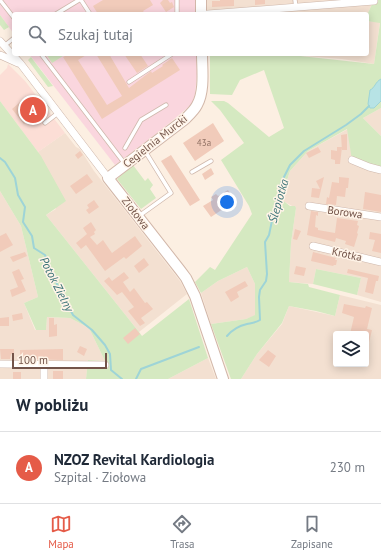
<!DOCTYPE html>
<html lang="pl">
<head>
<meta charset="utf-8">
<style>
	body { margin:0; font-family:"PT Sans",sans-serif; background:#f6f6f7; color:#1f2937 }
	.controls { position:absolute; right:12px; bottom:12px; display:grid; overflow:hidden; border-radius:4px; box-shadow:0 2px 10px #0003 }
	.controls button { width:36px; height:36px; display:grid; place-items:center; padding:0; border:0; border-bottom:1px solid #e0e1e3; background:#fff; color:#1f2937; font:20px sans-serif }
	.scale { position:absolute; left:12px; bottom:10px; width:95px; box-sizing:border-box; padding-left:4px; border:2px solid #735449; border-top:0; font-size:11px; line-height:14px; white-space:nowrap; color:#735449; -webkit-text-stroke:3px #fff4e8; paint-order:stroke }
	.you { position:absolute; left:227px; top:202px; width:14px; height:14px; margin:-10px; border:3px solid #fff; border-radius:50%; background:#1a73e8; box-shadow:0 0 0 6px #1a73e833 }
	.badge { display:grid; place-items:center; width:26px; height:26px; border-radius:50%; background:#e55b48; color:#fff; font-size:13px; font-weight:700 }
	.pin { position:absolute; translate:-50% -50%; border:2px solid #fff; box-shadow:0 1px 4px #0006 }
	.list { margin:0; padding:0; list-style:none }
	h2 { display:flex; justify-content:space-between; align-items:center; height:52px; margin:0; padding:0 16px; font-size:17px }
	h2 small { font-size:13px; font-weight:400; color:#747a83 }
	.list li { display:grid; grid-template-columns:26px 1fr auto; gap:12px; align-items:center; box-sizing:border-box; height:72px; padding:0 16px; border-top:1px solid #e0e1e3 }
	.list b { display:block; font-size:15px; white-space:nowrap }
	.list p { margin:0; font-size:13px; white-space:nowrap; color:#747a83 }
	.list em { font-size:13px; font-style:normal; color:#747a83 }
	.icon { flex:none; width:22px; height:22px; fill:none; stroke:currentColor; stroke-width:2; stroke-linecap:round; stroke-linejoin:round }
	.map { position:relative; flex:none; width:381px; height:379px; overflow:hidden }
	.search { position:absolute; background:#fff; box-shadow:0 2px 10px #0003; left:12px; right:12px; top:12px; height:44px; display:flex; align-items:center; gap:10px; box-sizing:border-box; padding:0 14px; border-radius:4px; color:#747a83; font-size:15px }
	.sheet { height:124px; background:#fff }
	nav { display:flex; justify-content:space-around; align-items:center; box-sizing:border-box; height:56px; border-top:1px solid #e0e1e3; background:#fff; font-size:11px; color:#747a83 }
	nav a { display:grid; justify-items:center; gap:2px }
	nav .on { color:#e55b48 }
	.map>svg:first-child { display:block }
	.residential { fill:#f3e0d1; fill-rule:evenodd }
	.commercial { fill:#fcded6 }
	.medical { fill:#fad6de }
	.green { fill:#d5e9c1 }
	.water { fill:#b7e3e5; stroke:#9ed4d7 }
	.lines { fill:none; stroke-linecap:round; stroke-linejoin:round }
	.stream { stroke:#9ed4d7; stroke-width:2 }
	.building { fill:#f1cbba }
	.lane-casing { stroke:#cfb8ac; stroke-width:5 }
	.street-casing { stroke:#cfb8ac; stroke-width:8 }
	.secondary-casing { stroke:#d2b7a9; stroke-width:12 }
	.lane { stroke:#fff; stroke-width:3.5 }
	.street { stroke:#fff; stroke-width:7 }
	.secondary { stroke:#fff; stroke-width:10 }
	.labels { text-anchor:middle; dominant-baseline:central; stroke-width:3; stroke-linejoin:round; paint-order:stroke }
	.number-label { font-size:9px; fill:#927265 }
	.street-label { font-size:11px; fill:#735449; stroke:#fff4e8 }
	.water-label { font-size:12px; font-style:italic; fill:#3d7579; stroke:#fff4e8 }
</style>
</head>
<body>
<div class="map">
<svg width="381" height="379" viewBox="0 0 381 379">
	<rect width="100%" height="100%" fill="#fcefe2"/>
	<path class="residential" d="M206,0H374L367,15L206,14Z
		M367,21L380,22L374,64L342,59L282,54H367Z
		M381,108V136L363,118Z
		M348,129L381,170V302L357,295L361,278L316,269L313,284L289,282L291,243L296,208L281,200L290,171L308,151Z
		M65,133L76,147L80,149L94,171L180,281L187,294L139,332L46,215L56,209L38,152Z
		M0,191L21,226L38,297L24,303L35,330H46L47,317L70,318L89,328L105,361L88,360L86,379H0Z
		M247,267L255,284L256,315L246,319L211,324L201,293L218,281Z
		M340,295L381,305V379H241L257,354L282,324L289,306L335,316ZM336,334H366V364H336Z
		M208,358L216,379H168Z"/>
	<path class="commercial" d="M8,64L25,81L65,133L38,152L0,101V75L7,68Z"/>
	<path class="medical" d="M0,0H196V14H14V34L0,15Z
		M29,54H196L197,74L195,94L192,104L161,130L115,165Z"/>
	<path class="green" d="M374,0H381V108L363,118L381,136V170L352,160L347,129L308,151L290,171L281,199L290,206H295L296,208L291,243L289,282L308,284L309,287L340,295L335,316L316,311L289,306L282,323L257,354L241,379H231L211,324L246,319L255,315V284L247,267L218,281L201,293L195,282L210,267L215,270L252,214L249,206L221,160L244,143L220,110L211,101H224L228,103L269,137L284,128L264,70L240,80L232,95L210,94V54H282L374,64L380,23L367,21V15Z
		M0,15L9,27L4,30L0,25Z
		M46,54H66L52,63Z
		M31,57L53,86L48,87L28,60Z
		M0,101L41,156L66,201L46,215L139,332L142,336L189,299L208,358L168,379H86L88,360L105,361L89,328L70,318L47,317L46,330H36L24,303L38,297L21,226L0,191Z
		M133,165L145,181L148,178L153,185L150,189L156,198L141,209L117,179Z
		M316,269L361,278L357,295L313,284Z"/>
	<path class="water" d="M381,79V101L374,108H370L368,104L370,90C375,88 375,82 381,79Z"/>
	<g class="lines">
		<path class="stream" d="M0,158L5,162L15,178L18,195L25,207L23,222L32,236L34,248L45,255L57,284L73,315L92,330L105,345L110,354L111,370L122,379
			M227,336C232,330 238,326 247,324C252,323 255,323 260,320L259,297L260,290L266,281L267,274L265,242L269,235L273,216L276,212L281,183L290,165L304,151L346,125L361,114L369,106
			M136,379L141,369L199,347"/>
	</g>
	<path class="building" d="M103,0H150L153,5L143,11L145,14H98L93,6Z
		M163,0H168L170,3L172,2L174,7L166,12L160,3Z
		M220,0H234V6L212,7V1H220Z
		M255,0H265V4L255,5Z
		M69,54H88L78,60L107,105L122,96L96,54H109L129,88L151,71L152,73L163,66L162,65L172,58L180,70L102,119L63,57Z
		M124,54H140L148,66L137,73Z
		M26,97L38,112L35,113L36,115L24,124L12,109Z
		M213,123L224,141L195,161L183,143Z
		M347,134V150H342L341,135Z
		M318,147L321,152L309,158L306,153Z
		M337,147H342L340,164H335V160L331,159V150L337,151Z
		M80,151L83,155L78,159L75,155Z
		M171,155L200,200L190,206L161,161Z
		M211,168L214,174L205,180L202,174Z
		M87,174L93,182L76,194L70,186Z
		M324,177L319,198L311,197L312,188L320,189L316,181Z
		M339,177L349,178L348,188H346L345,197L337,196L336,205L326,204L327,197L329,198L332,182L339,183Z
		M228,190L235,201L211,217L203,206L213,200L211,197L216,194L218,196Z
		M365,192L381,195V212L363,209Z
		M94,200L99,207L89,214L86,210L89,208L87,205Z
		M311,211L318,212V216L316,215L315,227L318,228V230L335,233L337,218L358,221L357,225L359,226L357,233L358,234L354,247L345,244L346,241L336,238L335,242L307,235Z
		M91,222L96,230L94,232L95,234L90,237L97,245L103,240L112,253L135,236L142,246L126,259L124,257L105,271L86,245L81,249L76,243L87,234L83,228Z
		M295,229L301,231L297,240L293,239Z
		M370,232L381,234V253L372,251L375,240L369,239Z
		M6,233L13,245L0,252V236Z
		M25,252L27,256L13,262L10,257Z
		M313,252L336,258L335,260H337L336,265H334L333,266L311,261Z
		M144,258L149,265L139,273L134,266Z
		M296,266L306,268L304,276L294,274Z
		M19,269L24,279L21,280L26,291L12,297L10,290L18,287L12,272Z
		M348,269L379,276L378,281H376L373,294L365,292L368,278L347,273Z
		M124,272L129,278L123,282L130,292L134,288L145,303L147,302L153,309L141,318L145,323L140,326L128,311L134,307L122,292L117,295L104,281L109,277L112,281Z
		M245,281L248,286L237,292L239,297L231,302L225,292Z
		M344,304L365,308L366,306L372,308L367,329L372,330L368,346H366V334H350L354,317L342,313Z
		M22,313L23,319L13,321L12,315Z
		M9,317V326H0V318Z
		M49,318H54V325L57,324V336L49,337Z
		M135,328L140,334L128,344L123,338Z
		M80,346L87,349L84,356L77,352Z
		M0,349H14V354H11L10,359H1Z
		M63,349V360L20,359V350Z
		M268,350L276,356L269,367L259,360Z
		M53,371H63V379H53Z
		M13,372H21V379H13Z"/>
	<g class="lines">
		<defs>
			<path id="lane" d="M0,0L14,18
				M81,0L90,14
				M177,0V14
				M295,0L296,8
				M56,14L79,0
				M4,46L14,38
				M41,54L125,164
				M129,82L172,54
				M45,123L58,113
				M125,148L141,120L166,105
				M192,172L211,161
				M139,216L171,193L145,151"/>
			<path id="street" d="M208,14L374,1
				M0,41L20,63L108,178
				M0,55L18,63
				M352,160L369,167L381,170
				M309,206L381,217
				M313,246L381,262
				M0,364L105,365
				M44,379V365"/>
			<path id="secondary" d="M201,0V14
				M202,54C202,69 205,91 197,105C194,111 189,115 184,120L108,178L180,270L186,278L195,296L223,379"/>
		</defs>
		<use href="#lane" class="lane-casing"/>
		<use href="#street" class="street-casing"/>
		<use href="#secondary" class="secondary-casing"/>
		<use href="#lane" class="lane"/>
		<use href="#street" class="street"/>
		<use href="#secondary" class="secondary"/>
	</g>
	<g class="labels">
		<g class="number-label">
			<text x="204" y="142">43a</text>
		</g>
		<g class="street-label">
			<text transform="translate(155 141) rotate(-38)">Cegielnia Murcki</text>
			<text transform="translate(345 212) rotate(8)">Borowa</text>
			<text transform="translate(136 213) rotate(52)">Ziołowa</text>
			<text transform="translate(347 254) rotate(13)">Krótka</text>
		</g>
		<g class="water-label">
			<text transform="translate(278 201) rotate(-74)">Ślepiotka</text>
			<text transform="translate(57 284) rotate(63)">Potok Zielny</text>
		</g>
	</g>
</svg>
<div class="controls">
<button><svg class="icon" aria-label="layers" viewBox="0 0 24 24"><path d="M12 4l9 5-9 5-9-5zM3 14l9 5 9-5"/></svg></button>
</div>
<div class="scale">100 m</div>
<div class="you"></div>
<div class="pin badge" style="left:33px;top:110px">A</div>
<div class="search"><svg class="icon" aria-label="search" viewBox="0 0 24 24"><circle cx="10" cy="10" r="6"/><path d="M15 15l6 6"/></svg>Szukaj tutaj</div>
</div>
<section class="sheet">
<h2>W pobliżu<small></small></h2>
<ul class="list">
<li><span class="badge">A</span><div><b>NZOZ Revital Kardiologia</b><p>Szpital · Ziołowa</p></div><em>230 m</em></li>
</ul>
</section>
<nav>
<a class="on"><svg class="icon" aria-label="map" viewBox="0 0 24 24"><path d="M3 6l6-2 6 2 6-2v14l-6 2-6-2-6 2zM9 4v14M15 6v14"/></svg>Mapa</a>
<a><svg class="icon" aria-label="directions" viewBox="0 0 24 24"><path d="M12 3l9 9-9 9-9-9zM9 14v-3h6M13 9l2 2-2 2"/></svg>Trasa</a>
<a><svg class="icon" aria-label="saved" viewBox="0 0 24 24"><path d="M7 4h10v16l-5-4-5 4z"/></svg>Zapisane</a>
</nav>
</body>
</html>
